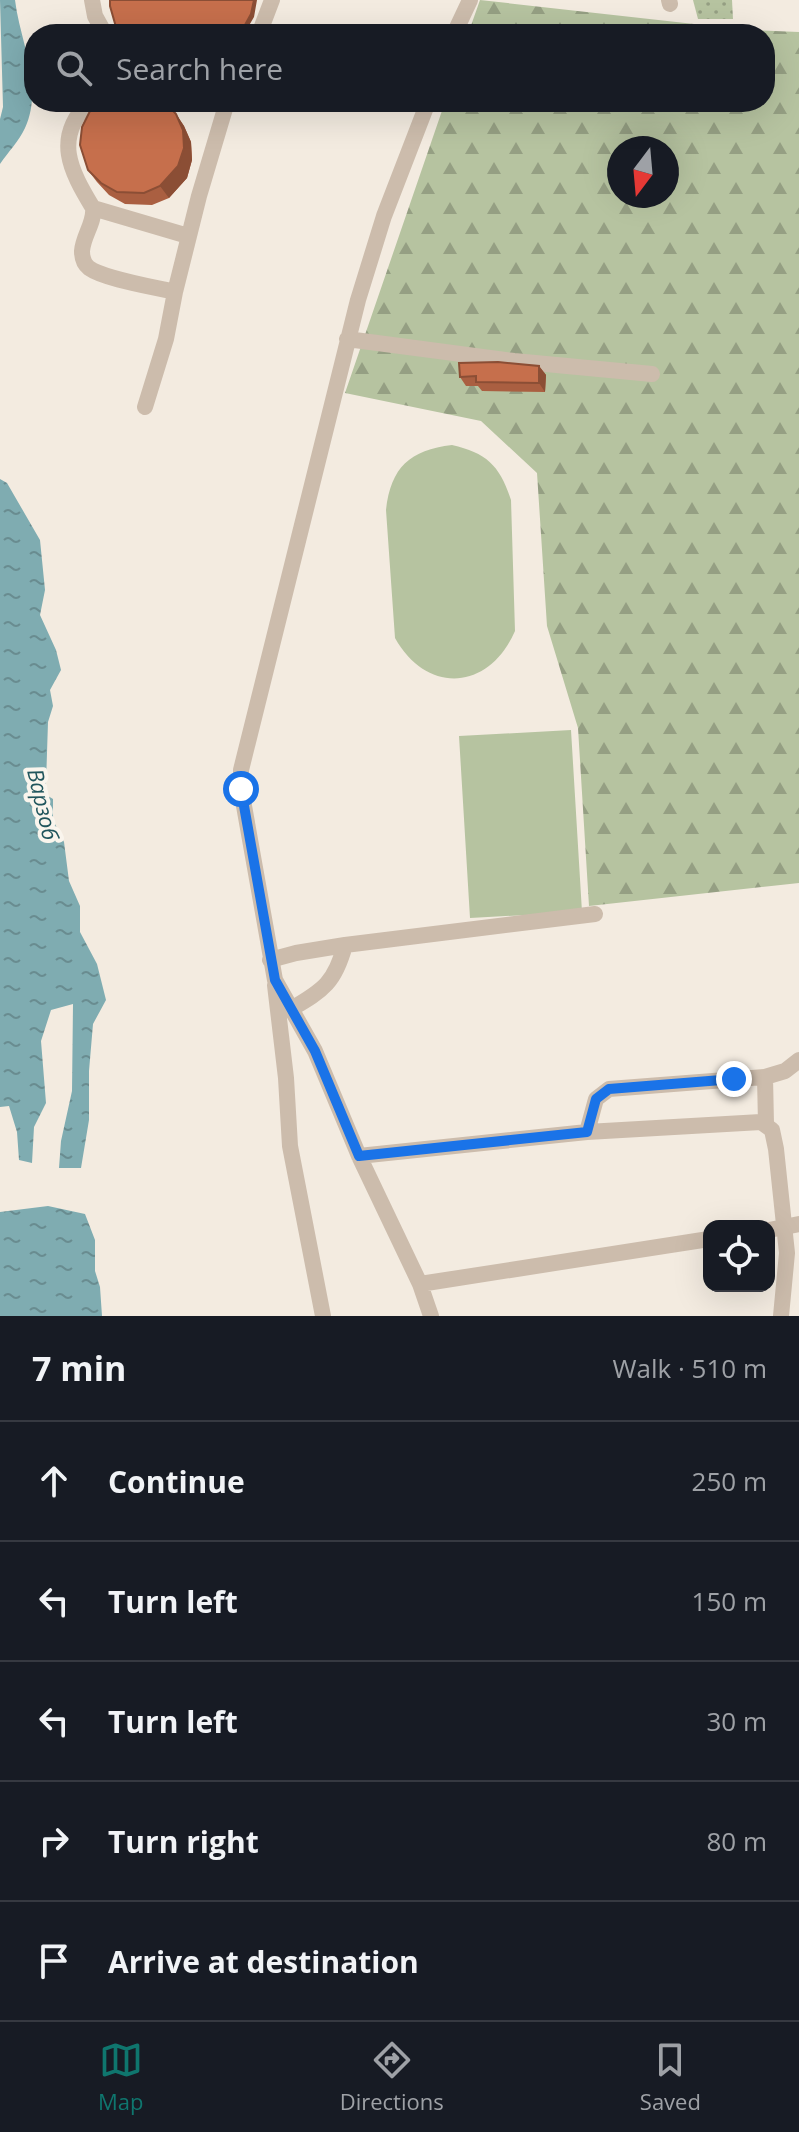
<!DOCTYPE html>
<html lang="en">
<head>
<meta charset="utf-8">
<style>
	body { margin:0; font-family:"Open Sans",sans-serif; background:#20242c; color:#f1f3f6 }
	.controls { position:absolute; right:24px; bottom:24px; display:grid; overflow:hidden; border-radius:16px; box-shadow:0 8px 32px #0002 }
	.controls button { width:72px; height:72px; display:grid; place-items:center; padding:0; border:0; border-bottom:2px solid #363941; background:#171b24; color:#f1f3f6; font:40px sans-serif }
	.compass { position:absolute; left:607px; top:136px; width:72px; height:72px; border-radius:50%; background:#171b24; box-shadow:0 8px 32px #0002; rotate:196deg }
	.stop { position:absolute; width:24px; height:24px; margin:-18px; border:6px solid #1a73e8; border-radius:50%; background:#fff }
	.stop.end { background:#1a73e8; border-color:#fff; box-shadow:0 2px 8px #0008 }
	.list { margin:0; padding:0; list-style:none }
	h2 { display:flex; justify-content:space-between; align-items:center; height:104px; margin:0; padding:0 32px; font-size:34px }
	h2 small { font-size:26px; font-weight:400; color:#9ea1a6 }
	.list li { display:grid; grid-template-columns:52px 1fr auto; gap:24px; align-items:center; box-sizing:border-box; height:120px; padding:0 32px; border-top:2px solid #363941 }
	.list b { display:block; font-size:30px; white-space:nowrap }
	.list em { font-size:26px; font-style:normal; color:#9ea1a6 }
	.icon { flex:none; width:44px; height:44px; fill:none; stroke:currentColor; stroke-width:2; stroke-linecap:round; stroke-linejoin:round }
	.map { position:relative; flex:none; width:799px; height:1316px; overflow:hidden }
	.search { position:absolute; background:#171b24; box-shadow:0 8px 32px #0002; left:24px; right:24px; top:24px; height:88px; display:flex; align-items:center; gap:20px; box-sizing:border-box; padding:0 28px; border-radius:32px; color:#9ea1a6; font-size:30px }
	.sheet { height:704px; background:#171b24 }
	nav { display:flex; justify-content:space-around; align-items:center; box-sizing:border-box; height:112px; border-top:2px solid #363941; background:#171b24; font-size:22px; color:#9ea1a6 }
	nav a { display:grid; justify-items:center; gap:4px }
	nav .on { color:#0f766e }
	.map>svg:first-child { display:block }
	.grass { fill:#b6c3a0 }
	.forest { fill:url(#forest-firs); fill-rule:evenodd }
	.park { fill:url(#park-dots) }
	.water { fill:url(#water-ripples) }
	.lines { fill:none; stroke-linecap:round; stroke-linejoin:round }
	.minor { stroke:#ccbcac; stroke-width:16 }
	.wall { fill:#aa5f41 }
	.shaded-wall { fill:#8b4e35 }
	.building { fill:#c66f4c; stroke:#8b4e35; stroke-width:2 }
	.route { stroke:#1a73e8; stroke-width:10 }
	.labels { text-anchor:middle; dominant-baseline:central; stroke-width:8; stroke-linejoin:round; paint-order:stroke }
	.water-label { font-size:22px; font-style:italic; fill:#20555c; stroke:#faf5ed }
</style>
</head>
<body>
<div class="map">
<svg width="799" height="1316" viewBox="0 0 799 1316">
	<defs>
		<pattern id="forest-firs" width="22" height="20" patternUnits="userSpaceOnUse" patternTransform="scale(2)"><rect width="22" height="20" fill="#b6c3a0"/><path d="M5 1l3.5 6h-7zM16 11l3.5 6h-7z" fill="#959f83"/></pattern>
		<pattern id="park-dots" width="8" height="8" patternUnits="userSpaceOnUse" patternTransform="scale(2)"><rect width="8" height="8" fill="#b6c3a0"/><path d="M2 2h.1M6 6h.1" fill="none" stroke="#959f83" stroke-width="1.8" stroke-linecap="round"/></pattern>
		<pattern id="water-ripples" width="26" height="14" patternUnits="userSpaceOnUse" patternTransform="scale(2)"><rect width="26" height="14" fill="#7facb1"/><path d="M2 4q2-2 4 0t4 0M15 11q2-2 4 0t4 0" fill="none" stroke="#698c90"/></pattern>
	</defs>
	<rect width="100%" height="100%" fill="#f3ebe0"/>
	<path class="grass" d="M452,445C487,453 500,466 511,500L515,631C489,691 427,695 395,638L386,510C391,467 410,450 452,445Z
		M571,730L582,912L470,918L459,736Z"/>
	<path class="forest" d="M480,0L748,30L799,32V883L589,906L578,728L547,626L537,473L481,421L345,393L445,102H765V34H468ZM619,148H667V196H619Z"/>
	<path class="park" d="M693,0H732L733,19H698Z"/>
	<path class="water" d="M0,0H15C20,42 44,86 25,128C19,141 8,152 0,164V119L3,107Z
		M0,479L7,483L40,540L45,590L40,615L56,650L61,670L50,690L53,706L48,722L46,784L40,791L53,799V820L64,842L69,881L80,906V932L97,964L106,1000L93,1024L89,1071V1120L81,1168H59L61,1141L72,1091L73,1004L51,1010L41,1041L46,1103L34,1127L32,1163L19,1160L17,1132L9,1106L0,1107Z
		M48,1206L85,1214L95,1240V1271L100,1287L102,1316H0V1212Z"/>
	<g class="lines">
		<path class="minor" d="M92,0L95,16L105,34
			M669,0L670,4
			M259,34L272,0
			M454,34L470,0
			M89,102C53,138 70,170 93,208C95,222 83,236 82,251C82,257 84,264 89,268C104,279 154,287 175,292
			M428,102L384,216L358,300L241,770V789L275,980L315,1051L359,1156L420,1284L431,1316
			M93,208L188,236
			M347,339L514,361L652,374
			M145,407L166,339L175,292L199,196L227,102
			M270,960L296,953L345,945
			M275,985L286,1078L290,1146L323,1316
			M291,1009C324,990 335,982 345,945L595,914
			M765,1077L766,1124
			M587,1132L596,1099L609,1089L765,1077L785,1071L799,1060
			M359,1156L587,1132L761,1122L772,1130L776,1149L787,1253L781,1316
			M769,1230L799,1224
			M420,1284L709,1239"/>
	</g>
	<path class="wall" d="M176,114L184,126L191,142L192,160L187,178L169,198L152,205L125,204L109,195L97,182L88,170Z
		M539,366L546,375L545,392L482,391L478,386H466L460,377Z"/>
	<path class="shaded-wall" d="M254,0H257L254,17L244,34H240Z
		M176,114L184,126L191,142L192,160L187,178L169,198L160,186Z
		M539,366L546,375L545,392L539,383Z"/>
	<path class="building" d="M110,0H254L251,14L240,34H118L110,6Z
		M99,102H165L176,114L183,130L184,148L178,166L160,186L144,193L117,192L101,183L88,170L80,145L82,127L90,111Z
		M498,362L539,366V383L476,382V376L460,377L459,363Z"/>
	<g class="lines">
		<path class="route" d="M241,789L275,980L315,1051L359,1156L587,1132L596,1099L609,1089L734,1079"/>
	</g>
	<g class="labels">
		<g class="water-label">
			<text transform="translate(44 804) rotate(77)">Варзоб</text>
		</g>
	</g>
</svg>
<div class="controls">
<button><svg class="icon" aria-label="locate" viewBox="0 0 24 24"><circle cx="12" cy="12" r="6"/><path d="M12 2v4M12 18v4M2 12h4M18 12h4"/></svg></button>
</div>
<svg class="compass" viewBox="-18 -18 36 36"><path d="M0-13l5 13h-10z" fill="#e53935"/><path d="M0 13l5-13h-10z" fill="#9ea1a6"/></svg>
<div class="stop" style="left:241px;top:789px"></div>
<div class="stop end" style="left:734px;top:1079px"></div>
<div class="search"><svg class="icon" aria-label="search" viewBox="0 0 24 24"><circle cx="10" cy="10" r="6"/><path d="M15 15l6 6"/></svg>Search here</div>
</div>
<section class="sheet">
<h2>7 min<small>Walk · 510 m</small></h2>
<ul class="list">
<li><svg class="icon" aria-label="ahead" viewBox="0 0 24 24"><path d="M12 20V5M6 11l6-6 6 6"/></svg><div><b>Continue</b></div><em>250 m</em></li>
<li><svg class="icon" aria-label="left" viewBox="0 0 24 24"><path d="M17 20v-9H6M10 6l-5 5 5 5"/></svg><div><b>Turn left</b></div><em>150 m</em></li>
<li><svg class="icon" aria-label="left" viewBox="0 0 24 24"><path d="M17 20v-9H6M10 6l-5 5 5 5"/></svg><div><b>Turn left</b></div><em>30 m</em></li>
<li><svg class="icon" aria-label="right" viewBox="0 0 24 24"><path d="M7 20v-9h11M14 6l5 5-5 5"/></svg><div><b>Turn right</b></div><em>80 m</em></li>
<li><svg class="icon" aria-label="arrive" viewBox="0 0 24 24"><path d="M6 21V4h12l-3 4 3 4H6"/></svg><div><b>Arrive at destination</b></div></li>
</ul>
</section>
<nav>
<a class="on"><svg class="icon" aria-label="map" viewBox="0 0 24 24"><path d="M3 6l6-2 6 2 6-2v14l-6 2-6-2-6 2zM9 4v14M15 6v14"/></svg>Map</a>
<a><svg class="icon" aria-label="directions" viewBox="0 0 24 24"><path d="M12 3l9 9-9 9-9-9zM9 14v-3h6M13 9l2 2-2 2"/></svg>Directions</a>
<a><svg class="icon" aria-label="saved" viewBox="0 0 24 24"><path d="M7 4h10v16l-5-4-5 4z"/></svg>Saved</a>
</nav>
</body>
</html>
